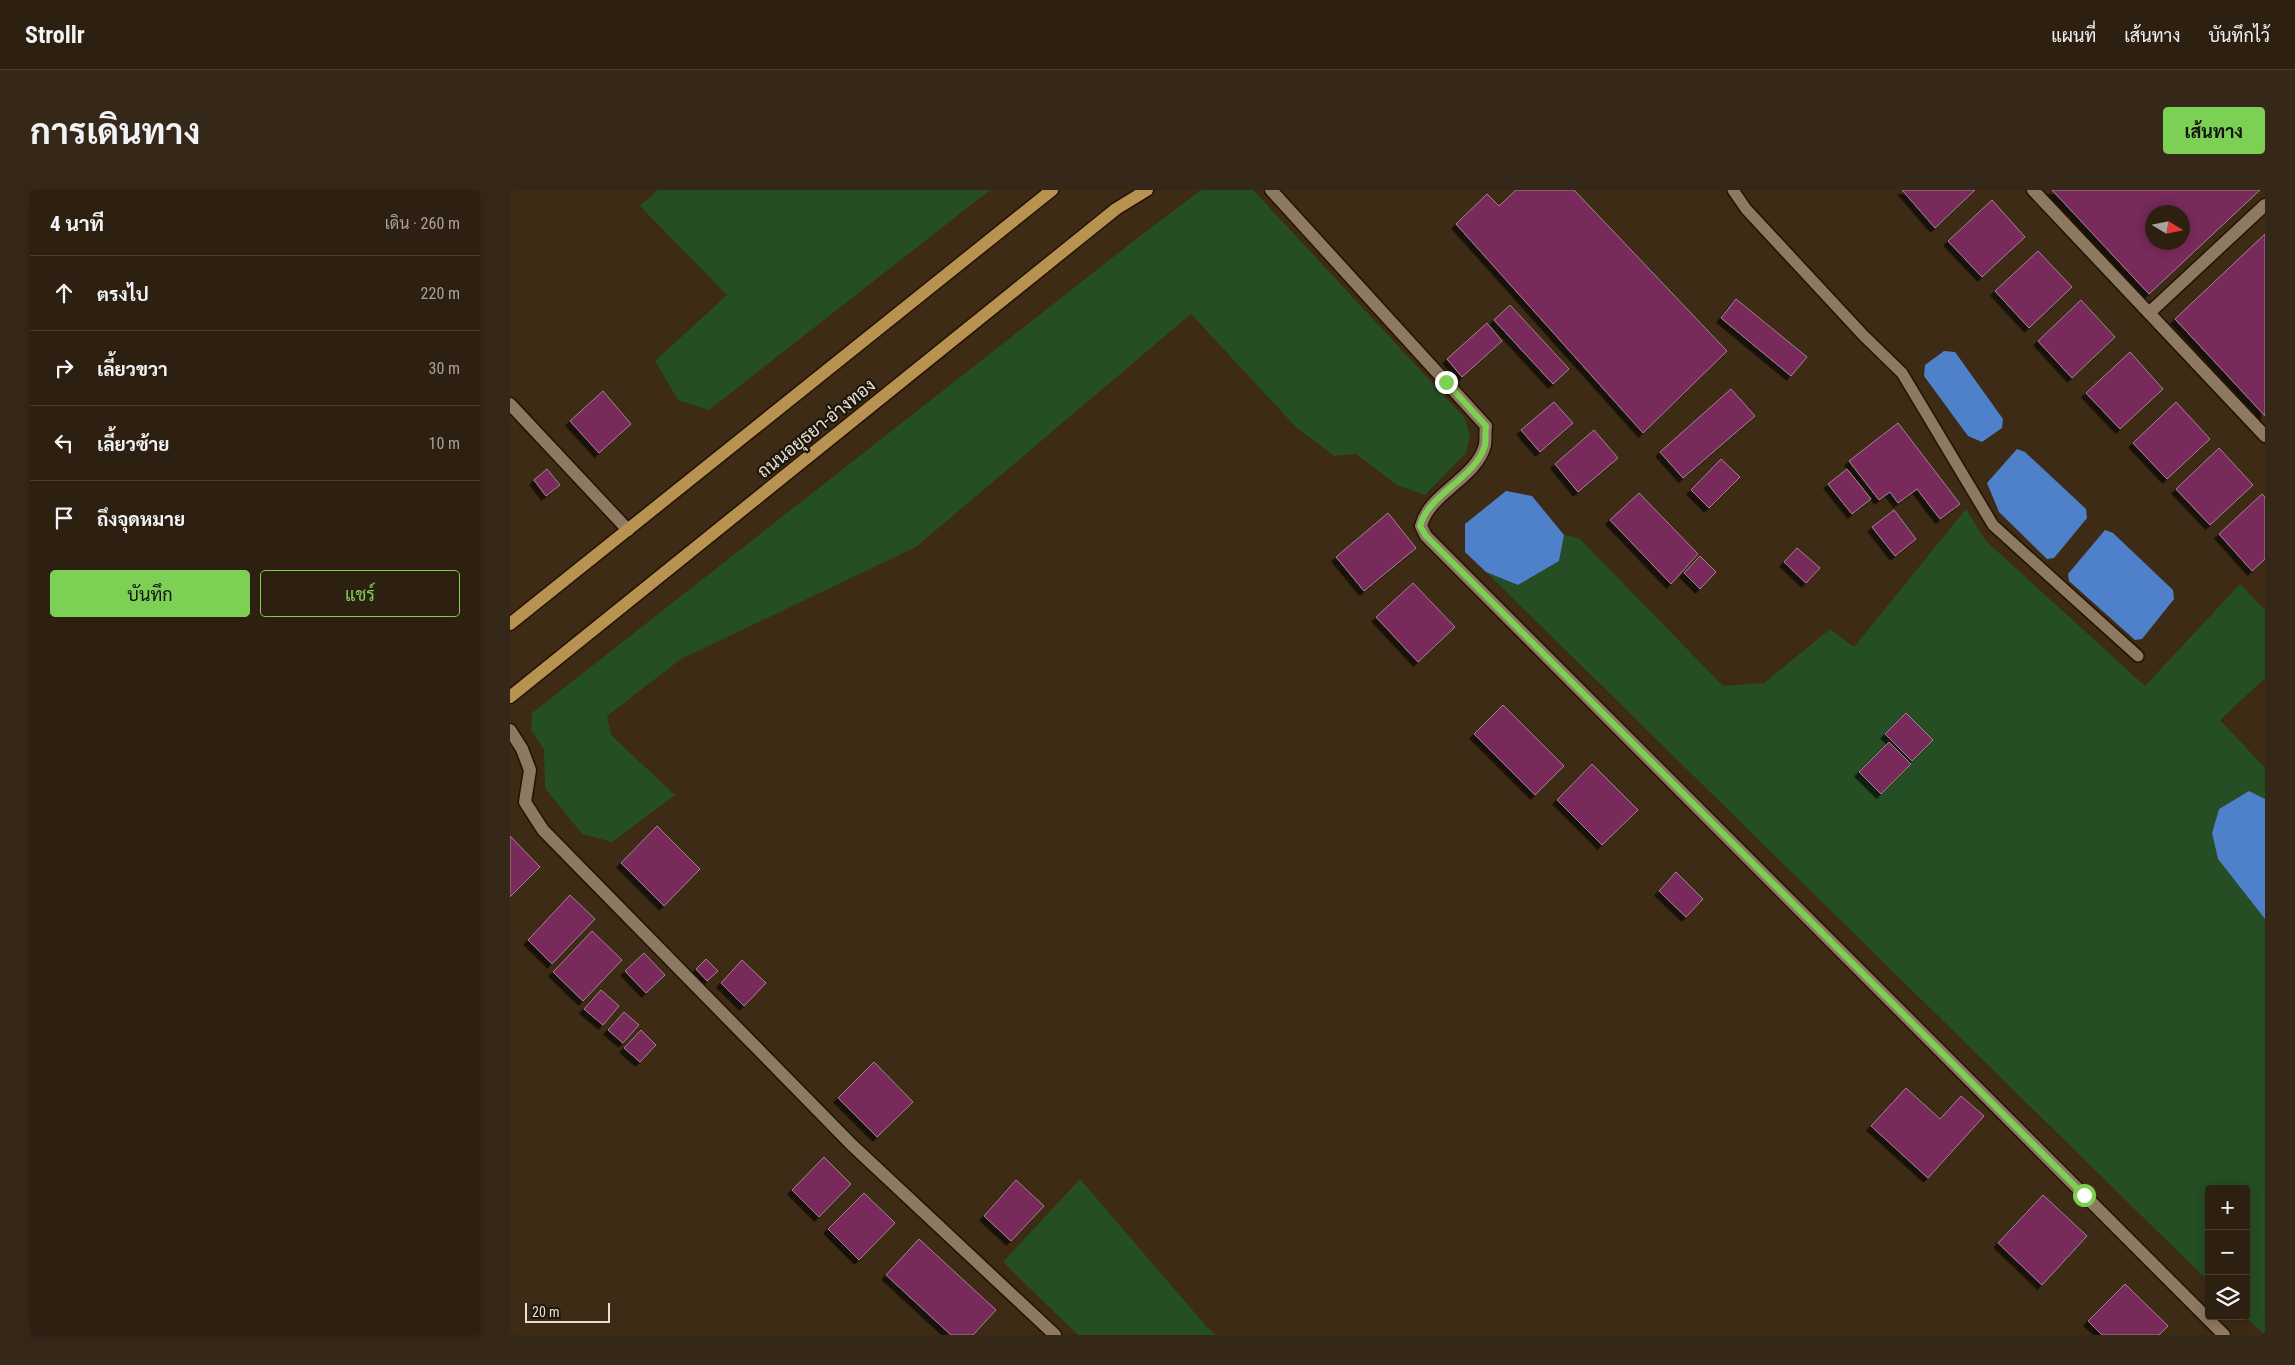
<!DOCTYPE html>
<html lang="th">
<head>
<meta charset="utf-8">
<style>
	body { margin:0; font-family:"Roboto Condensed",Sarabun,sans-serif; background:#362819; color:#f1f3f6 }
	.controls { position:absolute; right:15px; bottom:15px; display:grid; overflow:hidden; border-radius:5px; box-shadow:0 2px 12px #0003 }
	.controls button { width:45px; height:45px; display:grid; place-items:center; padding:0; border:0; border-bottom:1px solid #493e30; background:#2e2010; color:#f1f3f6; font:25px sans-serif }
	.compass { position:absolute; left:1635px; top:15px; width:45px; height:45px; border-radius:50%; background:#2e2010; box-shadow:0 2px 12px #0003; rotate:100deg }
	.scale { position:absolute; left:15px; bottom:12px; width:85px; box-sizing:border-box; padding-left:5px; border:2px solid #ebdfd3; border-top:0; font-size:14px; line-height:18px; white-space:nowrap; color:#ebdfd3; -webkit-text-stroke:4px #1d160c; paint-order:stroke }
	.stop { position:absolute; width:15px; height:15px; margin:-11px; border:4px solid #7cd155; border-radius:50%; background:#fff }
	.stop.end { background:#7cd155; border-color:#fff; box-shadow:0 1px 5px #0008 }
	.list { margin:0; padding:0; list-style:none }
	h2 { display:flex; justify-content:space-between; align-items:center; height:65px; margin:0; padding:0 20px; font-size:21px }
	h2 small { font-size:16px; font-weight:400; color:#a7a39f }
	.list li { display:grid; grid-template-columns:32px 1fr auto; gap:15px; align-items:center; box-sizing:border-box; height:75px; padding:0 20px; border-top:1px solid #493e30 }
	.list b { display:block; font-size:19px; white-space:nowrap }
	.list em { font-size:16px; font-style:normal; color:#a7a39f }
	.actions { display:flex; gap:10px; padding:15px 20px }
	.actions a { flex:1; padding:11px 0; border:1px solid #7cd155; border-radius:5px; text-align:center; font-size:18px; color:#7cd155 }
	.actions .main { background:#7cd155; color:#111 }
	.icon { flex:none; width:28px; height:28px; fill:none; stroke:currentColor; stroke-width:2; stroke-linecap:round; stroke-linejoin:round }
	.map { position:relative; flex:none; width:1755px; height:1145px; overflow:hidden; border-radius:5px }
	header { display:flex; align-items:center; gap:30px; box-sizing:border-box; height:70px; padding:0 25px; background:#2e2010; border-bottom:1px solid #493e30 }
	header strong { font-size:24px }
	nav { display:flex; gap:28px; margin-inline-start:auto; font-size:18px }
	.intro { display:flex; align-items:center; justify-content:space-between; box-sizing:border-box; height:120px; padding:0 30px }
	h1 { margin:0; font-size:35px }
	.button { padding:12px 22px; border-radius:5px; background:#7cd155; color:#111; font-size:18px; font-weight:700 }
	main { display:flex; gap:30px; padding:0 30px }
	aside { flex:1; background:#2e2010; border-radius:5px; box-shadow:0 2px 12px #0003 }
	.map>svg:first-child { display:block }
	.green { fill:#254e24 }
	.water { fill:#4e81ca }
	.building { fill:#78295a; stroke:#a18392; fill-rule:evenodd; filter:url(#shadow) }
	.lines { fill:none; stroke-linecap:round; stroke-linejoin:round }
	.lane-casing { stroke:#231301; stroke-width:14 }
	.street-casing { stroke:#231301; stroke-width:15 }
	.primary-casing { stroke:#231301; stroke-width:15 }
	.lane { stroke:#8e7962; stroke-width:11 }
	.street { stroke:#8e7962; stroke-width:12 }
	.primary { stroke:#b89250; stroke-width:12 }
	.route { stroke:#7cd155; stroke-width:6 }
	.labels { text-anchor:middle; dominant-baseline:central; stroke-width:4.5; stroke-linejoin:round; paint-order:stroke }
	.street-label { font-size:18px; fill:#ebdfd3; stroke:#1d160c }
</style>
</head>
<body>
<header>
<strong>Strollr</strong>
<nav><a>แผนที่</a><a>เส้นทาง</a><a>บันทึกไว้</a></nav>
</header>
<div class="intro"><h1>การเดินทาง</h1><a class="button">เส้นทาง</a></div>
<main>
<aside>
<h2>4 นาที<small>เดิน · 260 m</small></h2>
<ul class="list">
<li><svg class="icon" aria-label="ahead" viewBox="0 0 24 24"><path d="M12 20V5M6 11l6-6 6 6"/></svg><div><b>ตรงไป</b></div><em>220 m</em></li>
<li><svg class="icon" aria-label="right" viewBox="0 0 24 24"><path d="M7 20v-9h11M14 6l5 5-5 5"/></svg><div><b>เลี้ยวขวา</b></div><em>30 m</em></li>
<li><svg class="icon" aria-label="left" viewBox="0 0 24 24"><path d="M17 20v-9H6M10 6l-5 5 5 5"/></svg><div><b>เลี้ยวซ้าย</b></div><em>10 m</em></li>
<li><svg class="icon" aria-label="arrive" viewBox="0 0 24 24"><path d="M6 21V4h12l-3 4 3 4H6"/></svg><div><b>ถึงจุดหมาย</b></div></li>
</ul>
<div class="actions"><a class="main">บันทึก</a><a>แชร์</a></div>
</aside>
<div class="map">
<svg width="1755" height="1145" viewBox="0 0 1755 1145">
	<defs>
		<filter id="shadow"><feDropShadow dx="-4.5" dy="4.5" stdDeviation="0" flood-color="#0009"/></filter>
	</defs>
	<rect width="100%" height="100%" fill="#3d2b16"/>
	<path class="green" d="M148,0H480L199,220L168,210L145,171L217,105L130,16Z
		M691,0H743L955,228L960,246L956,263L915,305L887,295L846,264L824,266L786,237L681,124L406,357L171,469L97,526L101,545L165,605L102,652L72,644L35,598L34,560L21,540L22,523L621,53Z
		M1456,319L1476,351L1635,496L1730,394L1755,420V488L1710,530L1755,578V609L1739,601L1709,619L1702,643L1708,669L1755,729V1145L1734,1126H1736V999H1699V1092L976,382L1008,395L1049,371L1054,345L1069,348L1213,496L1254,493L1320,439L1344,457Z
		M570,989L697,1137L706,1145H568L493,1072Z"/>
	<path class="water" d="M1434,161L1445,162L1493,229L1492,238L1472,252L1458,246L1414,186L1415,175Z
		M1507,259L1515,262L1576,319L1577,328L1544,368L1537,369L1489,322L1477,293Z
		M996,301L1022,306L1054,345L1049,371L1008,395L976,382L955,362V334Z
		M1595,340L1603,343L1663,400L1664,409L1632,449L1625,450L1559,391L1558,384Z
		M1739,601L1755,609V729L1708,669L1702,643L1709,619Z"/>
	<path class="building" d="M1006,0H1064L1217,161L1133,243L946,34L977,4L989,16Z
		M1392,0H1465L1425,38Z
		M1542,0H1750L1639,104ZM1642,22H1672V52H1642Z
		M1482,10L1515,47L1472,87L1438,51Z
		M1755,44V226L1665,129Z
		M1528,61L1562,97L1519,138L1485,101Z
		M1226,109L1297,167L1281,186L1211,128Z
		M1571,110L1605,147L1562,188L1528,151Z
		M1000,115L1059,179L1043,194L984,130Z
		M977,133L992,151L952,187L937,169Z
		M1620,162L1653,199L1610,239L1576,203Z
		M1221,199L1245,226L1173,288L1150,262Z
		M93,201L121,234L89,263L60,231Z
		M1044,212L1063,233L1030,262L1011,240Z
		M1666,212L1700,249L1657,289L1623,253Z
		M1388,233L1450,314L1430,329L1407,299L1388,313L1380,302L1369,310L1339,271Z
		M1084,240L1108,268L1068,302L1045,274Z
		M1709,258L1743,295L1700,335L1666,299Z
		M1211,269L1230,287L1199,318L1181,300Z
		M37,279L50,295L36,306L24,290Z
		M1337,279L1361,309L1342,324L1318,294Z
		M1129,303L1188,364L1161,394L1100,330Z
		M1752,304L1755,307V369L1742,381L1709,344Z
		M1384,320L1406,349L1385,366L1362,337Z
		M878,323L906,358L854,401L826,367Z
		M1287,358L1310,378L1296,393L1274,372Z
		M1190,366L1206,382L1190,399L1174,383Z
		M903,393L945,437L908,472L866,427Z
		M993,515L1054,576L1025,605L964,544Z
		M1396,523L1423,550L1402,571L1375,544Z
		M1379,552L1401,574L1371,604L1349,582Z
		M1082,574L1128,620L1092,655L1047,610Z
		M147,636L190,679L154,716L111,673Z
		M0,646L30,677L0,707Z
		M1166,682L1193,709L1176,727L1149,701Z
		M60,705L85,729L42,774L18,750Z
		M82,741L112,770L73,811L43,782Z
		M134,763L155,785L136,803L115,781Z
		M196,769L208,781L197,791L186,779Z
		M232,770L256,793L234,816L211,793Z
		M91,800L109,816L93,835L74,819Z
		M114,822L129,835L113,853L98,840Z
		M131,840L146,855L130,872L114,858Z
		M364,872L403,912L367,947L328,908Z
		M1396,898L1430,929L1451,906L1474,926L1418,988L1361,936Z
		M314,967L341,994L309,1027L282,1000Z
		M506,990L534,1016L501,1051L474,1026Z
		M354,1003L385,1033L349,1070L318,1039Z
		M1533,1005L1577,1046L1532,1095L1488,1053Z
		M409,1049L486,1120L463,1145H441L376,1085Z
		M1615,1094L1658,1136L1649,1145H1592L1578,1131Z"/>
	<g class="lines">
		<defs>
			<path id="lane" d="M1223,0L1236,19L1354,146L1392,183L1483,335L1628,466"/>
			<path id="street" d="M761,0L976,236C975,242 976,249 975,255C967,288 919,303 911,336L916,346L1714,1145
				M1523,0L1755,246
				M1639,123L1755,15
				M0,214L118,340
				M0,540L12,559L20,580L15,612L33,640L342,955L545,1145"/>
			<path id="primary" d="M0,434L542,0
				M0,507L606,19L637,0"/>
		</defs>
		<use href="#lane" class="lane-casing"/>
		<use href="#street" class="street-casing"/>
		<use href="#primary" class="primary-casing"/>
		<use href="#lane" class="lane"/>
		<use href="#street" class="street"/>
		<use href="#primary" class="primary"/>
	</g>
	<g class="lines">
		<path class="route" d="M936,192L976,236C975,242 976,249 975,255C966,288 919,303 910,336L916,346L1574,1005"/>
	</g>
	<g class="labels">
		<g class="street-label">
			<text transform="translate(306 238) rotate(-39)">ถนนอยุธยา-อ่างทอง</text>
		</g>
	</g>
</svg>
<div class="controls">
<button>+</button>
<button>−</button>
<button><svg class="icon" aria-label="layers" viewBox="0 0 24 24"><path d="M12 4l9 5-9 5-9-5zM3 14l9 5 9-5"/></svg></button>
</div>
<svg class="compass" viewBox="-18 -18 36 36"><path d="M0-13l5 13h-10z" fill="#e53935"/><path d="M0 13l5-13h-10z" fill="#a7a39f"/></svg>
<div class="scale">20 m</div>
<div class="stop" style="left:1574px;top:1005px"></div>
<div class="stop end" style="left:936px;top:192px"></div>
</div>
</main>
</body>
</html>
